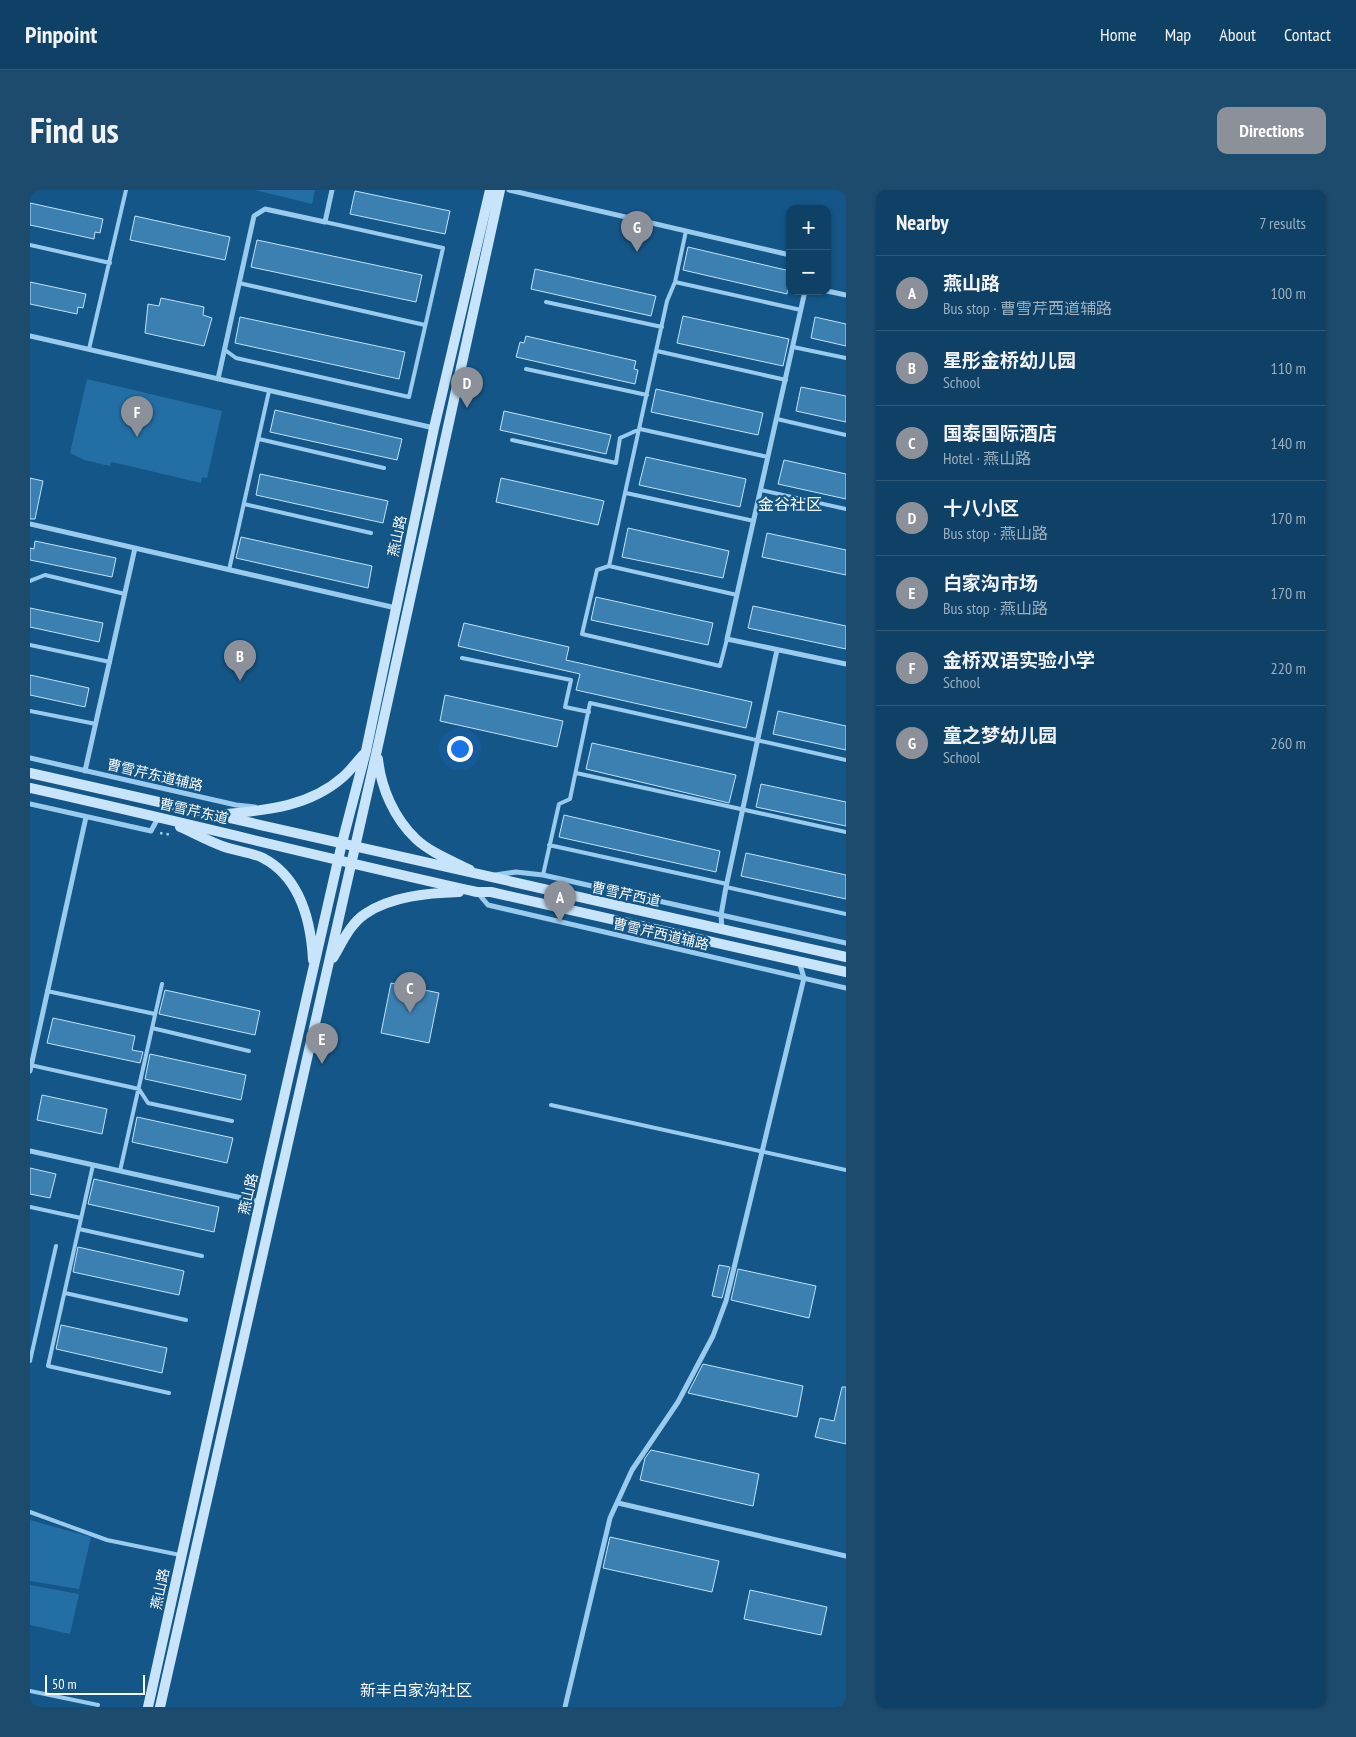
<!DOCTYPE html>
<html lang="en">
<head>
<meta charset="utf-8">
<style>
	body { margin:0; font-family:"PT Sans Narrow","Noto Sans SC",sans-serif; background:#1d4b6e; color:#f1f3f6 }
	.controls { position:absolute; right:15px; top:15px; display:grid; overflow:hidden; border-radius:10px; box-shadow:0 1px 4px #0004 }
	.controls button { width:45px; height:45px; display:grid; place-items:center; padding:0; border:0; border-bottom:1px solid #2f5979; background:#0f4065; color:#f1f3f6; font:25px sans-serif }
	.scale { position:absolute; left:15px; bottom:12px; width:100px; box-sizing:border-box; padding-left:5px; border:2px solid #fff; border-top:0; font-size:14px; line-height:18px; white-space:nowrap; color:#fff; -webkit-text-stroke:4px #145687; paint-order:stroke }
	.you { position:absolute; left:429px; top:558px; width:18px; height:18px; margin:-12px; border:4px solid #fff; border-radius:50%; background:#1a73e8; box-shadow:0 0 0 8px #1a73e833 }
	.badge { display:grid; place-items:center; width:32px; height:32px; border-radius:50%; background:#8c9099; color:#fff; font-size:16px; font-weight:700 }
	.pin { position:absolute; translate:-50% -41px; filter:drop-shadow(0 1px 2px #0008) }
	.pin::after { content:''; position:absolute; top:26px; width:18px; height:15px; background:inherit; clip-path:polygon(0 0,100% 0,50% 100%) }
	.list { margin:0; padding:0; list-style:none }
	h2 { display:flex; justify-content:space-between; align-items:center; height:65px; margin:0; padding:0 20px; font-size:21px }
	h2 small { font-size:16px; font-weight:400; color:#9bafbf }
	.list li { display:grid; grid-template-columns:32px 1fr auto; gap:15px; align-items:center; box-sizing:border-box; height:75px; padding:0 20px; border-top:1px solid #2f5979 }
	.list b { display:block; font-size:19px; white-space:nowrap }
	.list p { margin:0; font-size:16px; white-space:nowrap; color:#9bafbf }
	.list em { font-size:16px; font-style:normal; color:#9bafbf }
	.map { position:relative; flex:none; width:816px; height:1517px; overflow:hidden; border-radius:10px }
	header { display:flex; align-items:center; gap:30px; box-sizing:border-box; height:70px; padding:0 25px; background:#0f4065; border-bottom:1px solid #2f5979 }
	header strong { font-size:24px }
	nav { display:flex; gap:28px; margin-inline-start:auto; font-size:18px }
	.intro { display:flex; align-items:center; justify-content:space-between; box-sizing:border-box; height:120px; padding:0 30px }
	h1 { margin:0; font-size:35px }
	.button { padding:12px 22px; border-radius:10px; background:#8c9099; color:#fff; font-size:18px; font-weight:700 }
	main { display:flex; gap:30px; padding:0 30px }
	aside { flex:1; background:#0f4065; border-radius:10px; box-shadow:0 1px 4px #0004 }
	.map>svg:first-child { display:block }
	.green { fill:#236fa5 }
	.building { fill:#3c80b2; stroke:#bfe2fb }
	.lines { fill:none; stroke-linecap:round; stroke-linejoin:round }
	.path { stroke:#99cbef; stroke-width:2.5; stroke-dasharray:2.5 4; stroke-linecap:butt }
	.service { stroke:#99cbef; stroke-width:4 }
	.minor { stroke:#99cbef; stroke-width:5 }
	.secondary { stroke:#c7e4fb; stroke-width:10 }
	.labels { text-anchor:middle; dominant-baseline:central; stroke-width:4.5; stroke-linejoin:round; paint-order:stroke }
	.street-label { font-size:14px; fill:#fff; stroke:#145687 }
	.quarter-label { font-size:16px; fill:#fff; stroke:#145687 }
</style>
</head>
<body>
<header>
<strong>Pinpoint</strong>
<nav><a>Home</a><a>Map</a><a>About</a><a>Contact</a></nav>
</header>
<div class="intro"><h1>Find us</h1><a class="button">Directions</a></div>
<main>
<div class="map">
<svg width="816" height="1517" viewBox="0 0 816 1517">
	<rect width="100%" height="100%" fill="#145687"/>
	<path class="green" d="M225,0H285L282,14Z
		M57,189L192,221L177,288L172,287L171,293L82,272L80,276L54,270L40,263Z
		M0,1330L61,1347L49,1399L0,1391Z
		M0,1395L49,1404L40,1444L0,1435Z"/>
	<path class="building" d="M325,1L420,21L415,44L320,24Z
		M0,13L73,29L70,43L65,42L64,49L0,35Z
		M105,26L200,47L195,70L100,50Z
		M227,50L392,85L386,112L221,77Z
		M658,57L760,81L757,104L653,80Z
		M505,79L626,106L621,126L501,99Z
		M0,92L56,104L53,118L48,117L47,124L0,114Z
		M131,108L174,117L173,125L182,128L174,156L115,143L118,114L129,116Z
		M653,126L759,149L753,176L647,153Z
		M210,127L375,162L369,189L205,153Z
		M785,127L816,134V156L781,148Z
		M496,146L606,171L604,179L608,180L605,194L486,167L490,152L494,153Z
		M771,197L816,206V232L766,221Z
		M626,199L733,223L728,245L621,222Z
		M245,220L372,249L367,270L240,242Z
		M474,221L581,245L576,264L470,240Z
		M616,267L716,289L710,317L609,295Z
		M754,270L816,284V309L748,294Z
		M230,284L358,311L353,333L226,305Z
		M0,288L13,291L5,329H0Z
		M471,288L574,311L568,335L466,312Z
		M598,338L699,361L693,388L592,367Z
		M737,343L816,360V385L732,367Z
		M211,347L342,376L338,398L206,368Z
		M5,351L86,368L82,387L0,370V358L4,359Z
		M566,407L683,433L678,455L561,430Z
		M723,416L816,436V459L718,438Z
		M0,418L73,433L69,452L0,437Z
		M434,433L539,457L536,470L722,512L716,538L546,500L550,484L428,456Z
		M0,485L59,498L55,517L0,505Z
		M415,505L533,531L527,557L410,531Z
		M748,521L816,536V560L743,544Z
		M562,553L706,585L699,613L556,579Z
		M731,594L816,612V636L726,617Z
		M534,625L690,661L686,682L529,647Z
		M716,663L816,685V709L711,686Z
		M361,793L409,803L399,853L351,843Z
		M135,800L230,821L225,845L129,824Z
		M23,828L105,846L102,860L113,862L110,873L17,853Z
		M120,864L216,885L211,910L115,889Z
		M12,905L77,919L72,944L7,930Z
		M107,927L203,948L197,973L102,952Z
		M0,978L26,984L20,1008L0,1004Z
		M64,989L189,1017L184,1042L58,1014Z
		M48,1057L154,1081L149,1105L43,1082Z
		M689,1075L700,1077L692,1108L682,1106Z
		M708,1079L786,1096L779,1128L701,1110Z
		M31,1135L137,1158L132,1183L26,1159Z
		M673,1174L773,1196L767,1227L658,1203Z
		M812,1197H816V1254L785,1247L790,1228L804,1231Z
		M621,1260L729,1284L723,1316L610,1290L615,1268Z
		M580,1347L689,1371L682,1402L573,1378Z
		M720,1400L797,1417L791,1445L714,1429Z"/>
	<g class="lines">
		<path class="path" d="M130,643L142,645"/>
		<path class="service" d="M656,41L645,92L637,111L579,376L707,405
			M0,55L80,73
			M645,92L771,120
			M209,93L395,135
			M516,112L632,137
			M763,157L816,168
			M59,159L96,0
			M195,160L206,168L379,207L413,58L295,32
			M627,161L756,190
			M496,179L617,205
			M747,229L816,245
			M229,249L354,278
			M482,250L586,273L590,248L610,239L738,267
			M731,300L816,319
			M596,303L724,331
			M214,314L341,343
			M579,376L567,380L552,444L690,476L697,449
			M199,380L239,201
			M0,391L15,385L95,404
			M0,455L80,472
			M432,468L541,490L535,517L559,522
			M0,521L66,534
			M546,583L816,642
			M519,655L697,694
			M513,685L529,614L540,609L560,513L816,570
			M696,697L816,724
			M17,801L125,824
			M122,838L219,861
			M0,875L109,899L118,913L202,931
			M521,915L816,980
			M63,975L18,1176L139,1203
			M90,981L132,794
			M0,1017L51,1028
			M49,1039L172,1066
			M35,1103L156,1130
			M0,1171L26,1056
			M0,1322L77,1350L150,1365
			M0,1501L68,1515"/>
		<path class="minor" d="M479,0L760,65
			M775,101L697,449L816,474
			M797,101L816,105
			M0,146L404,238
			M188,189L224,26L235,19L295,32L302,0
			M0,334L366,418
			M0,568L206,615L225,617
			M55,581L105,358
			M0,614L121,641L128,628
			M465,685L486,682L513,685L816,753
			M447,702L458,715L816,798
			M692,739L691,725L696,697L747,460
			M0,881L56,627
			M0,961L230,1012
			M588,1313L816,1366
			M535,1517L580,1328L602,1280L648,1212L683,1146L696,1111L774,788L769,771"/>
		<path class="secondary" d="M348,569C351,598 364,628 386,649C401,663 423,671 440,680
			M0,583L816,767
			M0,598C149,631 298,669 447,702H461L816,782
			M197,624C239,620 280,616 313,587C321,580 327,571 334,564
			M150,637C164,643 178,651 192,656C205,661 221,662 233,668C271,688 281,732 283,770
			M303,768C312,753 320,734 335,724C361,706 399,703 429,702
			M118,1517L230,1012L312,653L336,561L404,238L460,0
			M130,1517L347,560L470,0"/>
	</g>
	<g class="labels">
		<g class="street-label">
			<text transform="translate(367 346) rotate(-78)">燕山路</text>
			<text transform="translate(125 585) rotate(13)">曹雪芹东道辅路</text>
			<text transform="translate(164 621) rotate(13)">曹雪芹东道</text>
			<text transform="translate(596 704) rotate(12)">曹雪芹西道</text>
			<text transform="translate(631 744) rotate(13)">曹雪芹西道辅路</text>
			<text transform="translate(218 1004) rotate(-77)">燕山路</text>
			<text transform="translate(130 1399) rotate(-78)">燕山路</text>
		</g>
		<g class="quarter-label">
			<text x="760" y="314">金谷社区</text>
			<text x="386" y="1500">新丰白家沟社区</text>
		</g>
	</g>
</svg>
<div class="controls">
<button>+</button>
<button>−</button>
</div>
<div class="scale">50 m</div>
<div class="you"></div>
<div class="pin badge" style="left:530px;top:732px">A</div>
<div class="pin badge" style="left:210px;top:491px">B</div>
<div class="pin badge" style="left:380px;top:823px">C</div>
<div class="pin badge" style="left:437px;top:218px">D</div>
<div class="pin badge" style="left:292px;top:874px">E</div>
<div class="pin badge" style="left:107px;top:247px">F</div>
<div class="pin badge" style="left:607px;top:62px">G</div>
</div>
<aside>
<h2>Nearby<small>7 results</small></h2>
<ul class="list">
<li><span class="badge">A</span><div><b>燕山路</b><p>Bus stop · 曹雪芹西道辅路</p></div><em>100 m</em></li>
<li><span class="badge">B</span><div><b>星彤金桥幼儿园</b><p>School</p></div><em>110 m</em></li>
<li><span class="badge">C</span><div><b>国泰国际酒店</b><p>Hotel · 燕山路</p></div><em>140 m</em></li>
<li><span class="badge">D</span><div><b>十八小区</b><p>Bus stop · 燕山路</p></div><em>170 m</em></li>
<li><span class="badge">E</span><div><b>白家沟市场</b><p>Bus stop · 燕山路</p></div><em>170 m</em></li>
<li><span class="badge">F</span><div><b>金桥双语实验小学</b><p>School</p></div><em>220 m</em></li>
<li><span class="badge">G</span><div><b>童之梦幼儿园</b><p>School</p></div><em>260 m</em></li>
</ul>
</aside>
</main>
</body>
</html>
